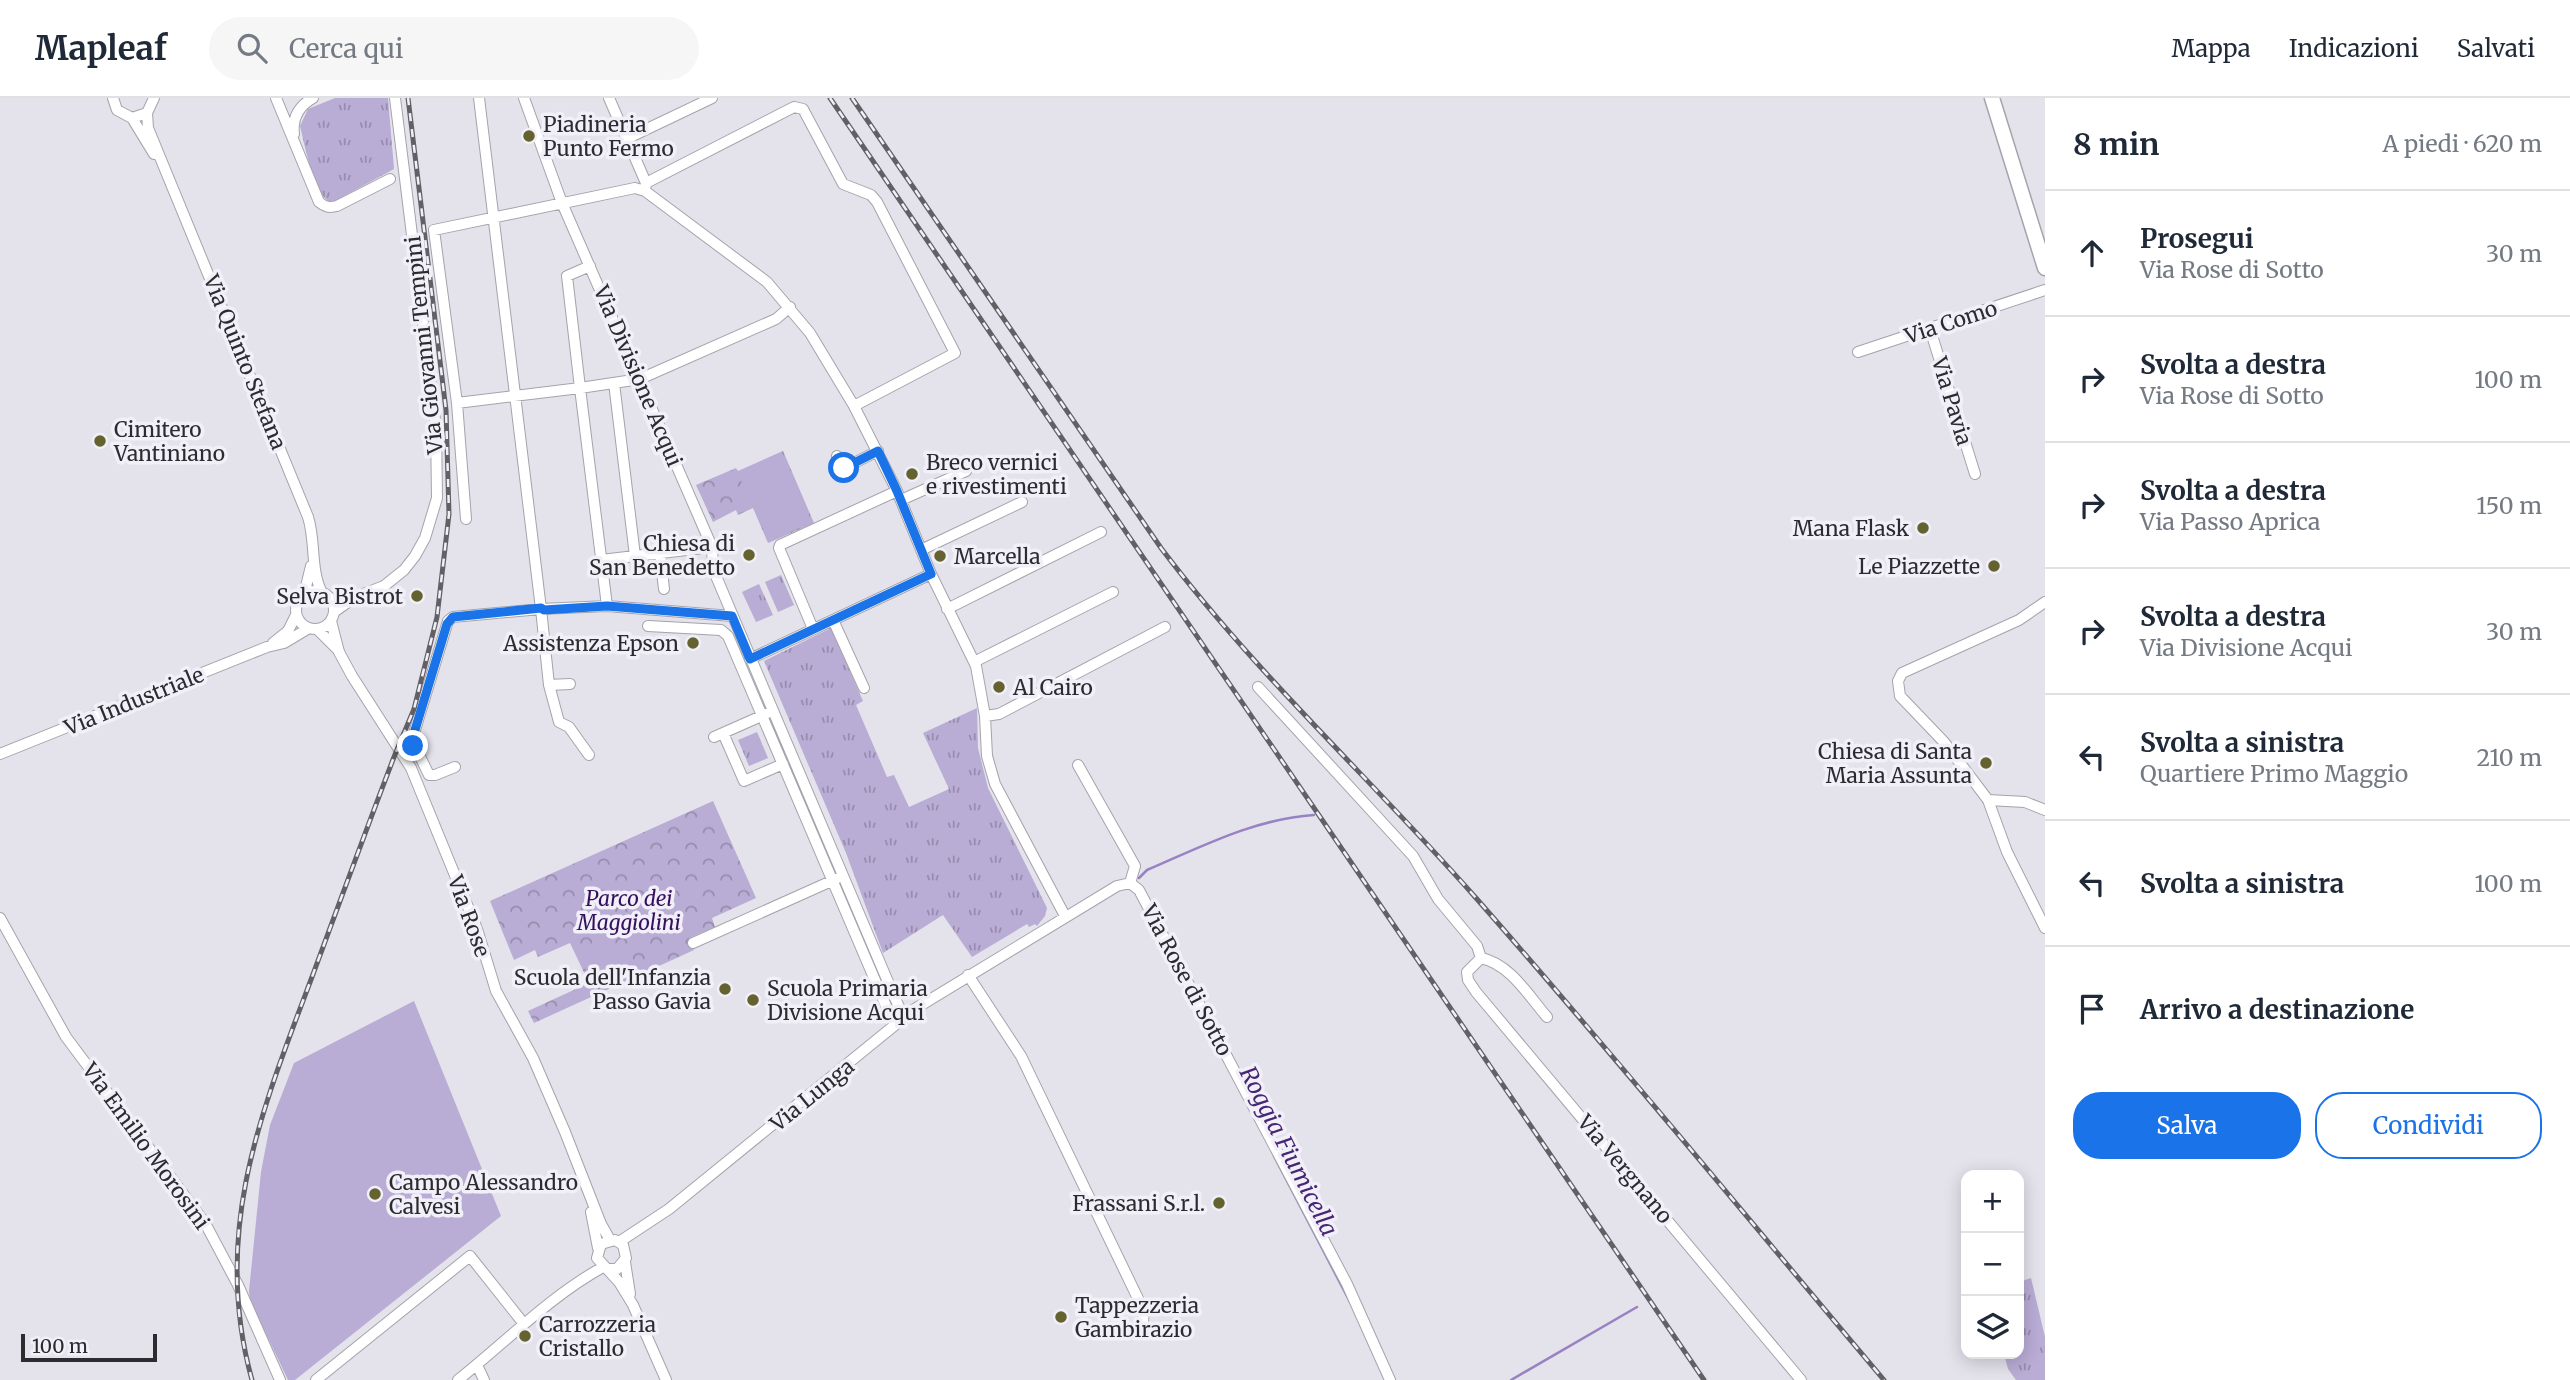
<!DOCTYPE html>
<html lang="it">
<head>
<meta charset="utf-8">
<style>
	body { margin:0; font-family:Merriweather,serif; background:#f6f6f7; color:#1f2937 }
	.controls { position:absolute; right:21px; bottom:21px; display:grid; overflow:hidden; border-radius:14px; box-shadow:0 4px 18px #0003 }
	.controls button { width:63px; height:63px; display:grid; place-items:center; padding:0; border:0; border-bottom:2px solid #e0e1e3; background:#fff; color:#1f2937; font:35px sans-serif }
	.scale { position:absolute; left:21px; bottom:18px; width:136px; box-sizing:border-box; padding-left:7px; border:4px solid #2c2b2f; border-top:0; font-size:19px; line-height:24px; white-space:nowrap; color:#2c2b2f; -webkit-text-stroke:5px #f1eff8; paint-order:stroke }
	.stop { position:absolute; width:21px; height:21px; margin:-16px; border:5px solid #1a73e8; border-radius:50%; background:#fff }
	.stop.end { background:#1a73e8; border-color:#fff; box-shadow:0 2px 7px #0008 }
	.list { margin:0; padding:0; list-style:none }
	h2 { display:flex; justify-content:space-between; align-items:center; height:91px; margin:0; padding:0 28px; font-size:30px }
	h2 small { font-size:23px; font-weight:400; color:#747a83 }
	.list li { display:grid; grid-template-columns:46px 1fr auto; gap:21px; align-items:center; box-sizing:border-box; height:126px; padding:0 28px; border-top:2px solid #e0e1e3 }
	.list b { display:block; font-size:26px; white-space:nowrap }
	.list p { margin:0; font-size:23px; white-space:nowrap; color:#747a83 }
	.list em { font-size:23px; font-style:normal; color:#747a83 }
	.actions { display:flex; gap:14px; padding:21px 28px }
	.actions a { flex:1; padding:16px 0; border:2px solid #1a73e8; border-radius:28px; text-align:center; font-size:24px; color:#1a73e8 }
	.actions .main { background:#1a73e8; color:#fff }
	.icon { flex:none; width:38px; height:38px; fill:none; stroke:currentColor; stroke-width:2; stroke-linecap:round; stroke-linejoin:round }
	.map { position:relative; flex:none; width:2045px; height:1282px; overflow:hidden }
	header { display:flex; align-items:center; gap:42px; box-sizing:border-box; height:98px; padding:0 35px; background:#fff; border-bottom:2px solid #e0e1e3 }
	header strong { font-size:33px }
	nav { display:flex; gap:38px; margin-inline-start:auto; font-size:24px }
	.search { width:490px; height:63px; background:#f6f6f7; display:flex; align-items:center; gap:18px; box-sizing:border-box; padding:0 24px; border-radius:38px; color:#747a83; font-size:26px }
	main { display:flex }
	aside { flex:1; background:#fff }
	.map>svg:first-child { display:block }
	.grass { fill:url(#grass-tufts) }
	.forest { fill:url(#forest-crowns) }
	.pitch { fill:#b9acd5 }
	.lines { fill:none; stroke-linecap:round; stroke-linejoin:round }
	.stream { stroke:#9882c3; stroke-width:2.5 }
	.minor-casing { stroke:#a5a3ab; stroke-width:12 }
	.secondary-casing { stroke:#a5a3ab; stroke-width:17 }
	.minor { stroke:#fff; stroke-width:10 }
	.secondary { stroke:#fff; stroke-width:14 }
	.rail-casing { stroke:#616065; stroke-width:5 }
	.rail { stroke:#f1eff8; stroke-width:2.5; stroke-dasharray:8; stroke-linecap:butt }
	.route { stroke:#1a73e8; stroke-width:9 }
	.poi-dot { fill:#64622f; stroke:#f1eff8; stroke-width:2.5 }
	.labels { text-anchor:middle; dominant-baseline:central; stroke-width:7; stroke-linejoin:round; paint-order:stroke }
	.poi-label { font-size:21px; fill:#2c2b2f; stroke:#f1eff8; text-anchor:start }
	.street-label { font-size:21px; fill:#2c2b2f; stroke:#f1eff8 }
	.park-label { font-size:21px; font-style:italic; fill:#35105e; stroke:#f1eff8 }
	.water-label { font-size:23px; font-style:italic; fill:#472674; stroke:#f1eff8 }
</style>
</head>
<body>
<header>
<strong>Mapleaf</strong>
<div class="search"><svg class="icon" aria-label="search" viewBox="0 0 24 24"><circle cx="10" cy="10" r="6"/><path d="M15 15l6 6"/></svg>Cerca qui</div>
<nav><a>Mappa</a><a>Indicazioni</a><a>Salvati</a></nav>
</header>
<main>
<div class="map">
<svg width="2045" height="1282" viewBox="0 0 2045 1282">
	<defs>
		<pattern id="grass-tufts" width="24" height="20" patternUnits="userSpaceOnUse" patternTransform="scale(1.75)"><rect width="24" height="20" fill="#b9acd5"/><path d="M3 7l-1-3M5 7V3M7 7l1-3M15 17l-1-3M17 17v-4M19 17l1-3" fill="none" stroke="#978cad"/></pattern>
		<pattern id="forest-crowns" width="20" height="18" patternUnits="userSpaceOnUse" patternTransform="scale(1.75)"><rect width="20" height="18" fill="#b9acd5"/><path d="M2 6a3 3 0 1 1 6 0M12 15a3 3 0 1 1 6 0" fill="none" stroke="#978cad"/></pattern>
	</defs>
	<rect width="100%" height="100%" fill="#e4e2eb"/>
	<path class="grass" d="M335,0H388L394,71L331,105C313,96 305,47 300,28L308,11Z
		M781,477L794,507L778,514L765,484Z
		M759,486L773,517L756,524L742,494Z
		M831,530L863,603L856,607L887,679L894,677L909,709L949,691L923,635L977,610L978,650L988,690L1047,810L1045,818L1037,828L1035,826L1029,829L1027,826L972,859L943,817L883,855L846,755L764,563Z
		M757,634L768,660L749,668L738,642Z
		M2031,1180L2045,1239V1282H2016L2008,1271L2004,1256H2019V1184Z"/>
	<path class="forest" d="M783,353L814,425L768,445L753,410L738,417L736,412L713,424L696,387L736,370L738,373Z
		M713,703L756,800L712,820L715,829L689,840L694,852L534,925L528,913L589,885L570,845L538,859L535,852L514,862L490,803Z"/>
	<path class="pitch" d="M782,355L812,424L769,444L737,374Z
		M621,843L631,864L591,883L582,862Z
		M414,903L501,1118L295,1282H288L250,1202L249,1193L261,1074L270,1027L294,965Z"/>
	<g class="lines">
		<path class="stream" d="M1139,780L1147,772C1201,749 1254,721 1314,717
			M1274,1058L1350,1204
			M1511,1282L1637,1209"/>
		<defs>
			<path id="minor" d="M113,0L117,12L132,20L147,15L154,0
				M276,0L319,104C325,109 329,110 337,108L390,81
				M479,0L541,511L607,508L732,518
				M524,0L562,105L712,449L713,471L894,898L899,909L900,920
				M609,0L646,85
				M147,15L148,30L308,419C316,444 310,471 322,495
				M132,20L154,56
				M294,36C292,20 299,8 313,0
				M626,41L712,0
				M645,93L646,85L794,9L803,11L843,86L871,97L877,104L955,255L854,308
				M590,168L567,178L580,290L640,281L776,221L790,209
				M1930,231L1975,376
				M1858,254L2045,192
				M614,285L635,458
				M457,305L580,290L607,508
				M837,358L844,370L878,353
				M901,402L966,373
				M466,421L457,305L434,132L635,90L645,93L767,184L810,235L854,308L897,393L931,476L976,568L985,618L987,658L995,686L1065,818
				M921,452L1022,404
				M660,455L664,491
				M601,462L712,449
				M296 512a19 19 0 1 1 38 0a19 19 0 1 1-38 0Z
				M304,497L311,468
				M2045,504L2019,522L1902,575L1898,583L1900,598L1944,644L1988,702L2025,704L2045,712
				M947,511L1101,434
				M334,514L355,499L384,488L404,472L415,458L425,440L437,400L436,330L395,0
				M833,522L864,590
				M331,523L339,554L352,578L411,670L477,831L496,893L533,960L565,1034L601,1126L610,1142
				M648,528L721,532L728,538L886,908
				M317,531L339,553
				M813,531L779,450L780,447L897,393
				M273,545L288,533L296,517
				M750,561L931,476
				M974,564L1113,494
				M549,587L570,586
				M1258,589L1413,758L1438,801L1477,848L1481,860
				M985,618L999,616L1165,529
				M723,635L744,683L783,666
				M714,639L766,616
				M412,642L429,677H435L455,669
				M407,647L412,642L448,523L453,519L541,511L549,587L559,624L569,629L589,657
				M0,656L267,549L284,545L309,530
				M1078,667L1135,768L1130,785
				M1988,702L2007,754L2045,830
				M1130,785L1139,792L1347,1186L1390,1282
				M0,820L66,939L205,1125L238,1187L280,1282
				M693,845L836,781
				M968,877L1021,958L1144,1213L1143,1223
				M1547,919C1528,897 1510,866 1481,860L1467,874L1468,882L1476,894L1801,1282
				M591,1114L598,1150
				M619,1144L669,1111L895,927L900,920L1117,788L1130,785
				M625,1164L630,1196
				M608,1171H617L626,1160L623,1147L615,1142L601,1146L597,1160L619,1184L633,1207L666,1282
				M477,1267L484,1282
				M316,1282L470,1158L524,1226
				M458,1282C506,1244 549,1199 603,1169"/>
			<path id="secondary" d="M1992,0L2045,170"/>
		</defs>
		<use href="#minor" class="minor-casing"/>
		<use href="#secondary" class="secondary-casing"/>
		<use href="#minor" class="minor"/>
		<use href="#secondary" class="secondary"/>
		<defs>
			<path id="rail" d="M830,0L1704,1282
				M852,0L1161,450C1256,576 1372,682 1476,800C1615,958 1748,1121 1884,1282
				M252,1282C211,1135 261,1014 312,879C339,806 366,732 394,659L414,611L437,519L449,416L446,312L408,0"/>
		</defs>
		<use href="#rail" class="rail-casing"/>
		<use href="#rail" class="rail"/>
	</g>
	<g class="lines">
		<path class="route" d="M413,648L412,642L447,526L453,519L541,510L544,512L607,508L732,518L750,561L931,476L897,393L878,353L844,370"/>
	</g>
	<g class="poi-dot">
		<circle cx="529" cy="38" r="7"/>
		<circle cx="100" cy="343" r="7"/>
		<circle cx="912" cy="376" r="7"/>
		<circle cx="1923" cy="430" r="7"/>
		<circle cx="749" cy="457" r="7"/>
		<circle cx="940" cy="458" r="7"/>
		<circle cx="1994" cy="468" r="7"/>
		<circle cx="417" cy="498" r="7"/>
		<circle cx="693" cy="545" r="7"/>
		<circle cx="999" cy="589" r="7"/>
		<circle cx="1986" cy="665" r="7"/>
		<circle cx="725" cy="891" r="7"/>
		<circle cx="753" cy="902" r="7"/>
		<circle cx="375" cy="1096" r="7"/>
		<circle cx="1219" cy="1105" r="7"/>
		<circle cx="1061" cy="1219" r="7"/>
		<circle cx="525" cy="1238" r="7"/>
	</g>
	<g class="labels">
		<g class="poi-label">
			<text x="543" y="26">Piadineria<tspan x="543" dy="24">Punto Fermo</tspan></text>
			<text x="114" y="331">Cimitero<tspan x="114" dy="24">Vantiniano</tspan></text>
			<text x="926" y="364">Breco vernici<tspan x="926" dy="24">e rivestimenti</tspan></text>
			<text x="1909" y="430" text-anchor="end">Mana Flask</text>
			<text x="735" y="445" text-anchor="end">Chiesa di<tspan x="735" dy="24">San Benedetto</tspan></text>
			<text x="954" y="458">Marcella</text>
			<text x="1980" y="468" text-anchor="end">Le Piazzette</text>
			<text x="403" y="498" text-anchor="end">Selva Bistrot</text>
			<text x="679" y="545" text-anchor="end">Assistenza Epson</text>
			<text x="1013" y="589">Al Cairo</text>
			<text x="1972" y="653" text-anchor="end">Chiesa di Santa<tspan x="1972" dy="24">Maria Assunta</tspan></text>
			<text x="711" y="879" text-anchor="end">Scuola dell'Infanzia<tspan x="711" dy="24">Passo Gavia</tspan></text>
			<text x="767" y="890">Scuola Primaria<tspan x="767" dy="24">Divisione Acqui</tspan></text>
			<text x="389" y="1084">Campo Alessandro<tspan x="389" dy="24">Calvesi</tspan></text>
			<text x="1205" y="1105" text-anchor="end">Frassani S.r.l.</text>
			<text x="1075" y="1207">Tappezzeria<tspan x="1075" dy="24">Gambirazio</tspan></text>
			<text x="539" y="1226">Carrozzeria<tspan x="539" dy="24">Cristallo</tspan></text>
		</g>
		<g class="street-label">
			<text transform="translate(1951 224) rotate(-18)">Via Como</text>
			<text transform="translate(424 247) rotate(-96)">Via Giovanni Tempini</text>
			<text transform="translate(245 264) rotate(68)">Via Quinto Stefana</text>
			<text transform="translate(638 278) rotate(67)">Via Divisione Acqui</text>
			<text transform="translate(1952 303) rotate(73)">Via Pavia</text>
			<text transform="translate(134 603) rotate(-22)">Via Industriale</text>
			<text transform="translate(469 818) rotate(70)">Via Rose</text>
			<text transform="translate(1187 882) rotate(62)">Via Rose di Sotto</text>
			<text transform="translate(812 997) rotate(-39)">Via Lunga</text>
			<text transform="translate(146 1048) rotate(54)">Via Emilio Morosini</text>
			<text transform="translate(1625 1071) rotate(50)">Via Vergnano</text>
		</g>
		<g class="park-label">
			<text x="629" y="800">Parco dei<tspan x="629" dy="24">Maggiolini</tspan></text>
		</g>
		<g class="water-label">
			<text transform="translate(1289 1053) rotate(63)">Roggia Fiumicella</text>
		</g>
	</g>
</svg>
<div class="controls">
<button>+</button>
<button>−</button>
<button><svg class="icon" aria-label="layers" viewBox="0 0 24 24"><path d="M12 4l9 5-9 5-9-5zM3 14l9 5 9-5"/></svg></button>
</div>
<div class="scale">100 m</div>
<div class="stop" style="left:844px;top:370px"></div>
<div class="stop end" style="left:413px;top:648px"></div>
</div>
<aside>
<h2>8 min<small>A piedi · 620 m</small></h2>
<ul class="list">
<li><svg class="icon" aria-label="ahead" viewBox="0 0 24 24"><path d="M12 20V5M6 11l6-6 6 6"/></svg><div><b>Prosegui</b><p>Via Rose di Sotto</p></div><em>30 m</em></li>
<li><svg class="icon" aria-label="right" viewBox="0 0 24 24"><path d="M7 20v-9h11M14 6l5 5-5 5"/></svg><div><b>Svolta a destra</b><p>Via Rose di Sotto</p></div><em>100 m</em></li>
<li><svg class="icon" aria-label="right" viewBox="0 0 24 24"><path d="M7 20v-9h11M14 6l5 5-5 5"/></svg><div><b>Svolta a destra</b><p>Via Passo Aprica</p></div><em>150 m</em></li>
<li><svg class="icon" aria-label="right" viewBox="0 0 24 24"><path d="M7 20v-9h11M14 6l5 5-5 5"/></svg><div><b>Svolta a destra</b><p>Via Divisione Acqui</p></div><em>30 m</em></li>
<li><svg class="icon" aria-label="left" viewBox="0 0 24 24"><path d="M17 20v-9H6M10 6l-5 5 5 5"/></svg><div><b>Svolta a sinistra</b><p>Quartiere Primo Maggio</p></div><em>210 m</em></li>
<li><svg class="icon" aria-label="left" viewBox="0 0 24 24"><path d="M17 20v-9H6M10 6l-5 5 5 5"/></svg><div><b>Svolta a sinistra</b></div><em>100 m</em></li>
<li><svg class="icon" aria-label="arrive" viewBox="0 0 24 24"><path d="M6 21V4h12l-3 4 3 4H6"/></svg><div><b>Arrivo a destinazione</b></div></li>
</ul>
<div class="actions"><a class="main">Salva</a><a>Condividi</a></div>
</aside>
</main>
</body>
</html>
